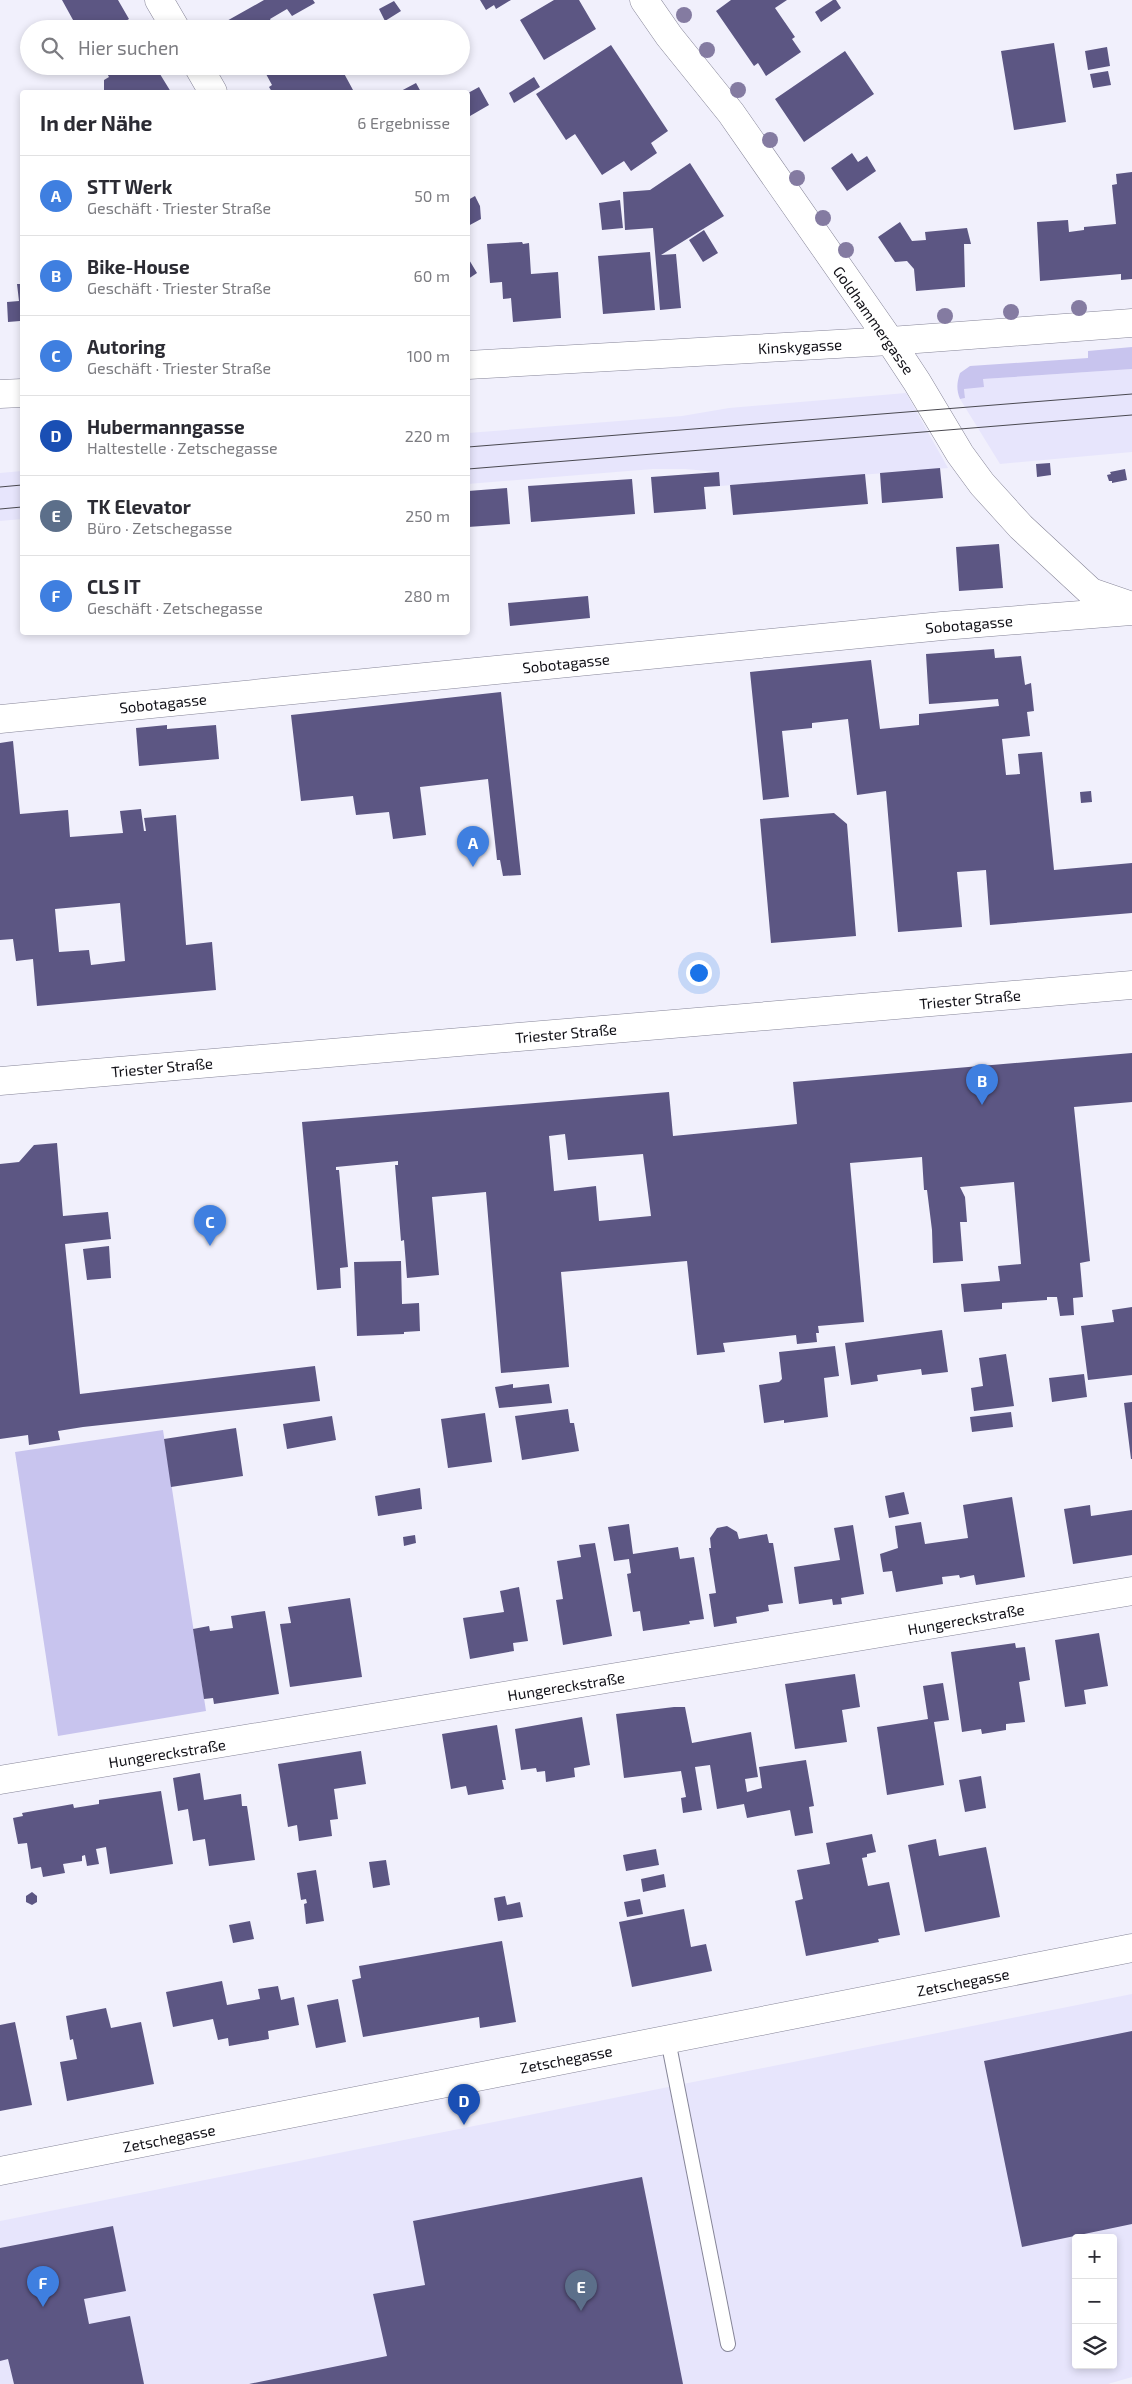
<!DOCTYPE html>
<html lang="de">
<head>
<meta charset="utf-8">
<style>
	body { margin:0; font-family:"Exo 2",sans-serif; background:#f7f7f7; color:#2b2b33 }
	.controls { position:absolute; right:15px; bottom:15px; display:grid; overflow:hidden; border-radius:5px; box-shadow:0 2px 8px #0003 }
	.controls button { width:45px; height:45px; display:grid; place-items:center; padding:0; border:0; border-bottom:1px solid #e1e1e2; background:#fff; color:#2b2b33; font:25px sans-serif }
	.you { position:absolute; left:698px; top:972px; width:18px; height:18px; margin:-12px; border:4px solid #fff; border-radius:50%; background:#1a73e8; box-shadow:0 0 0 8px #1a73e833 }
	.badge { display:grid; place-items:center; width:32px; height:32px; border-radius:50%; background:#76761c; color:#fff; font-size:16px; font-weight:700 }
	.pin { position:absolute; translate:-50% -41px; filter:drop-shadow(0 1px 2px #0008) }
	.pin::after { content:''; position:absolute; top:26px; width:18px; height:15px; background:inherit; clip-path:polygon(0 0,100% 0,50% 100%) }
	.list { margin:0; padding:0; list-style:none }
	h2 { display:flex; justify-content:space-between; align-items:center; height:65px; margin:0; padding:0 20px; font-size:21px }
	h2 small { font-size:16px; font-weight:400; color:#7c7c81 }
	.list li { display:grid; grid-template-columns:32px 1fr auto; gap:15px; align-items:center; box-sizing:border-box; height:80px; padding:0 20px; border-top:1px solid #e1e1e2 }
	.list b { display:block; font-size:19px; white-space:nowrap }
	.list p { margin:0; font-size:16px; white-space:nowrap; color:#7c7c81 }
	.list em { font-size:16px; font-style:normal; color:#7c7c81 }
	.icon { flex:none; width:28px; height:28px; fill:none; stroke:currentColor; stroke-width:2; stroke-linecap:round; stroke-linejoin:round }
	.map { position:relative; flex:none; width:1132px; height:2384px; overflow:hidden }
	.search { position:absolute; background:#fff; box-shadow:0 2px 8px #0003; left:20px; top:20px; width:450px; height:55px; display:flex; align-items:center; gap:12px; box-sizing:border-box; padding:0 18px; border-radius:28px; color:#7c7c81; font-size:19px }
	.panel { position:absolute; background:#fff; box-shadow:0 2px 8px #0003; left:20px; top:90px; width:450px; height:545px; border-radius:5px }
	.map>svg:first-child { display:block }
	.built { fill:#e7e5fc; fill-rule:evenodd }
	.green { fill:#c8c4ee }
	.building { fill:#5c5683; fill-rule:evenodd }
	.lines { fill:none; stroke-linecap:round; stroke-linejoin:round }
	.service-casing { stroke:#868598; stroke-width:16 }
	.minor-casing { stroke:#868598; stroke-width:29 }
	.primary-casing { stroke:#868598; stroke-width:29 }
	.service { stroke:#fff; stroke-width:14 }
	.minor { stroke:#fff; stroke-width:28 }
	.primary { stroke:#fff; stroke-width:28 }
	.tram { stroke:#4a4951; stroke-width:1 }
	.tree { fill:#847ba1 }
	.labels { text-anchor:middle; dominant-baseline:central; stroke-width:5; stroke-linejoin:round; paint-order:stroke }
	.street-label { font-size:15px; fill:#111017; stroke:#fff }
</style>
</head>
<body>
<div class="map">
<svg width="1132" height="2384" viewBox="0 0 1132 2384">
	<rect width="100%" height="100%" fill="#f1f0fc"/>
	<path class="built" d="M1132,369V452L1000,464L960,399L965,398L964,389L983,379Z
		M906,393L948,468L720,486L719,472L685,469H653L468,484V433L682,416L729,408Z
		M22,471V519L0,521V473Z
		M1132,1994V2377L1108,2384H0V2221ZM1076,2238H1113V2365H1076Z"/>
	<path class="green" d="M1132,347V369L983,379L984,387L964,389L965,398L960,399C956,389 957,382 960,373L970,366L1088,358V351Z
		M163,1430L206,1711L58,1736L15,1452Z"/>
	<path class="building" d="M62,0H118L129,19L113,29H78Z
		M264,0H313L315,3L292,16L287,9L270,19L275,29H217L216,27Z
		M480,0H511L496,9L494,5L486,10Z
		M554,0H579L596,29L544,60L520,20Z
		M731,0H787L775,8L795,37L792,39L801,52L766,76L758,63L754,66L716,11Z
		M833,0H836L841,8L821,22L815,12Z
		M394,1L401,11L385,21L379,9Z
		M1054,43L1066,122L1014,130L1001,51Z
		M611,45L668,131L651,143L657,153L631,171L624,161L602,175L575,134L566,140L536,94Z
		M1107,47L1110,66L1088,70L1085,51Z
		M845,51L874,94L804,142L775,99Z
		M103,66H155L171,92H104V80L109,77Z
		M280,66H299L300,69L306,66H340L353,90L349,92H272L269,87L272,85L266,74Z
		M1108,71L1111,85L1093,88L1090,74Z
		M534,77L540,87L514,103L509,93Z
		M416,83L421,92H399Z
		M479,87L489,105L470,116L468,111V93Z
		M852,153L858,162L867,156L876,171L847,191L831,168Z
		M690,163L724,216L661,255L676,254L681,308L660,310L653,228L625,230L623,192L650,190Z
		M1132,172V279L1121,280V274L1040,281L1037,222L1068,220L1069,232L1084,230V227L1116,224L1112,185L1117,184L1116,174Z
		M475,196L480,206L481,219L468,226V200Z
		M620,200L623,228L602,230L599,203Z
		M900,222L912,241L926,240L925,232L967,228L971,244H964L965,287L916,291L914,269L907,261L895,262L878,237Z
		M704,230L718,253L703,262L689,240Z
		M522,242L523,244L529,243L531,274L558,272L561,318L513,322L511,298L503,299L502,282L490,283L487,244Z
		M650,252L655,310L603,314L598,256Z
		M468,258L477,273L468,279Z
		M17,284H22V329L20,321L8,322L7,302L19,301Z
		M1050,463L1051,475L1037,477L1036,464Z
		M940,468L943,498L882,503L880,473Z
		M1125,469L1127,480L1112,483V481H1109L1107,475L1111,474L1110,472Z
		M719,472L720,486L704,487L706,509L654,513L651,477Z
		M865,474L868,504L733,515L730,485Z
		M632,479L635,514L531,522L528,486Z
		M507,488L510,524L468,527V491Z
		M999,544L1003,588L959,591L956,547Z
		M588,596L590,618L510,626L508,603Z
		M994,649L995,658L1021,656L1025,685L1031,683L1034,711L1027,712L1030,736L1002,739L1006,775L1020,774L1018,754L1042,752L1054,870L1132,863V913L990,925L986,870L957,872L962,927L898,932L886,791L857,795L848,719L812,723V728L782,731L789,797L763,800L750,672L871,660L880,729L919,725V714L999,706L998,699L929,704L926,654Z
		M501,692L521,875L503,876L500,860H497L488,779L420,787L426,835L393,839L389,812L356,815L353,796L301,801L291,715Z
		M167,725V729L216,725L219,759L139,766L136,728Z
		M13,741L20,814L68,810L70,837L123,833L120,811L141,809L144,831H146L144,818L176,815L186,945L212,942L216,990L37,1006L33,959L16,961L13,939L0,940V743ZM120,903L125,961L91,965L89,950L59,952L55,909Z
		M1091,791L1092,802L1081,803L1080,792Z
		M834,813L847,824L856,936L771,943L760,819Z
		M1132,1053V1102L1074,1107L1090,1261L1080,1263L1083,1297L1073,1298L1074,1315L1060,1316L1057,1297H1047V1300L1002,1303V1309L964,1312L961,1284L1000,1281L998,1266L1021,1264L1014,1182L960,1187L965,1197L967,1222H960L963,1261L933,1263L932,1230L927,1190H924L922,1157L850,1163L864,1322L818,1326L819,1333H816L817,1342L797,1344L796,1335L723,1343L725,1352L697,1355L687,1261L561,1272L569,1367L501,1373L486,1192L432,1197L439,1275L407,1278L404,1240L401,1241L395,1165H398V1161L336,1167V1170H339L348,1267L340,1268L341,1288L317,1290L302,1122L669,1092L673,1136L797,1124L793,1082ZM565,1134L568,1160L643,1154L651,1216L599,1221L596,1186L554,1191L549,1136Z
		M57,1143L63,1216L108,1212L111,1239L65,1244L80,1394L315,1366L320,1401L83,1427L58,1431L60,1440L29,1445L28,1435L0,1439V1164L19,1162L34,1145Z
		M109,1246L111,1278L87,1280L83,1249Z
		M401,1261L402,1304L419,1303L420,1331L404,1332V1334L357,1336L354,1262Z
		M1132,1307V1375L1088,1380L1081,1326L1114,1322L1112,1310Z
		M942,1330L948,1372L922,1375L921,1369L877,1375L878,1381L851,1385L845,1343Z
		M835,1346L839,1376L824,1378L828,1417L784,1423V1420L764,1423L759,1385L779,1382L782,1379L779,1352Z
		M1006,1354L1014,1406L974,1411L971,1388L983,1386L979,1358Z
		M1084,1374L1087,1397L1052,1402L1049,1378Z
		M513,1384V1388L549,1384L552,1403L499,1408L495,1387Z
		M1132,1402V1459H1131L1124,1403Z
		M568,1409L570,1423H574L579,1451L522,1460L515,1416Z
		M1011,1412L1013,1427L972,1432L970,1417Z
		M485,1413L492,1462L448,1468L441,1419Z
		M332,1416L336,1440L287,1449L283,1424Z
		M236,1428L243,1476L171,1487L164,1439Z
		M420,1488L422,1509L378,1516L375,1496Z
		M904,1492L909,1514L889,1518L885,1496Z
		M1012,1497L1025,1577L976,1585L974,1575L960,1578L959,1575L942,1577L943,1584L896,1592L892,1571L883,1572L880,1554L898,1548L895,1526L921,1522L925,1544L968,1538L963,1505Z
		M1090,1505L1091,1516L1132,1510V1555L1073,1564L1064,1509Z
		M629,1524L633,1554L678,1547L680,1559L694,1557L704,1619L689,1621L690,1624L643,1631L640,1611L633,1612L627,1574L631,1573L629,1559L614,1561L608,1527Z
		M853,1525L864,1594L841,1598L842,1604L833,1605L832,1599L799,1604L794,1567L840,1560L834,1528Z
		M727,1526L737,1532L739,1539L767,1534L769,1543H773L783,1603L768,1605L769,1611L736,1617L737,1623L714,1627L709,1594L716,1593L709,1548H711L710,1538L717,1528Z
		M415,1535L416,1543L404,1546L403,1537Z
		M595,1543L612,1636L563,1645L556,1600L563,1599L557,1561L581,1557L579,1545Z
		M519,1587L528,1641L513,1643L514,1651L470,1659L463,1618L504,1612L500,1591Z
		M350,1598L362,1677L290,1687L280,1624L291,1623L288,1607Z
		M265,1611L279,1694L214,1704L213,1698L204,1699L193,1629L209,1626L210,1631L233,1628L231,1616Z
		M1099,1633L1108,1686L1084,1690L1086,1704L1065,1707L1055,1640Z
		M1015,1643L1016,1648L1025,1647L1030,1680L1019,1682L1025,1722L1006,1724V1730L982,1734L981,1729L962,1732L951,1652Z
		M855,1674L860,1707L842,1710L847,1742L795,1749L785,1684Z
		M943,1683L949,1720L934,1722L944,1785L887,1795L877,1727L928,1719L923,1686Z
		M674,1707H685L692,1743L751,1732L758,1777L745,1779L747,1792L762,1788L759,1767L806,1760L814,1806L809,1807L813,1833L795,1836L790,1810L747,1818L744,1804L717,1809L710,1765L695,1767L702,1810L683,1813L681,1798L686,1797L681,1771L624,1778L616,1714Z
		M582,1717L590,1765L574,1768L575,1777L546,1782L545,1771L537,1772L536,1768L521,1770L515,1729Z
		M497,1725L506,1780H502L504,1789L468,1795L466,1786L451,1789L442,1734Z
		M361,1751L366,1784L334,1789L338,1819L330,1820L332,1836L299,1841L297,1825L288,1827L278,1764Z
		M200,1773L204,1800L241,1794L242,1806H247L255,1860L209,1866L205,1839L193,1841L188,1809L178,1811L173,1778Z
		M981,1776L986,1808L965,1812L959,1780Z
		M161,1791L173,1864L110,1874L106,1847L96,1849L99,1864L87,1866L85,1855L82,1856V1861L63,1864L65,1873L43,1877L41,1867L31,1869L27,1843L18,1844L13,1818L23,1816L22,1813L73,1804L74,1808L99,1804V1800Z
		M872,1834L876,1852L867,1854V1857L862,1858L868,1886L889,1882L900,1935L878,1939L879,1942L806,1956L795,1901L803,1899L797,1870L830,1864L826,1843Z
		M936,1839L939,1856L986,1847L1000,1917L925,1932L908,1845Z
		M656,1849L659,1865L626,1871L623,1855Z
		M386,1860L390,1885L373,1888L369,1862Z
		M316,1870L324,1921L306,1924L304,1904L307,1903L306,1899L301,1900L297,1873Z
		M664,1874L666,1887L643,1892L641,1879Z
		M32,1892L37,1896V1902L32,1905L26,1902V1896Z
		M505,1896L507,1905L520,1902L523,1917L498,1921L494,1898Z
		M640,1899L643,1914L627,1917L624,1902Z
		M684,1909L691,1947L706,1944L712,1971L632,1987L619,1922Z
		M250,1921L254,1939L233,1943L229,1925Z
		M502,1941L516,2022L480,2028L479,2017L363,2037L352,1980L361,1978L359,1966Z
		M222,1981L227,2005L260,1999L258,1989L278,1986L281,2000L294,1997L299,2025L268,2031L269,2039L229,2046L228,2038L218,2040L213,2019L173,2027L166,1992Z
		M338,1999L346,2042L316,2048L307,2005Z
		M106,2008L111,2028L141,2022L154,2084L67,2101L60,2062L77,2059L73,2039L70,2040L66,2016Z
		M15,2022L32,2105L0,2111V2025Z
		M1132,2031V2224L1022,2247L984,2061Z
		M642,2177L683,2384H249L387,2356L373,2294L425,2285L413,2221Z
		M113,2226L126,2291L84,2299L89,2324L130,2316L144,2384H14L8,2359L0,2361V2248Z"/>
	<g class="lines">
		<defs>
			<path id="service" d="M668,2040L728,2344"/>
			<path id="minor" d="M159,0L176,29
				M644,0L669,36L731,113L890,341L917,382L960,454L982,484L1021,527L1091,592L1132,606
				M198,66L213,92
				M468,365L890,341L1132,323
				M0,394L22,393
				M0,719L942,626L1132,611
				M0,1780L1132,1591
				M0,2171L1132,1948"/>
			<path id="primary" d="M0,1081L1132,985"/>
		</defs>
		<use href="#service" class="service-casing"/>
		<use href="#minor" class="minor-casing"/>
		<use href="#primary" class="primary-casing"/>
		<use href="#service" class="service"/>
		<use href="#minor" class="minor"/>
		<use href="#primary" class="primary"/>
		<path class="tram" d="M468,447L1132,394
			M468,469L1132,415
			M0,487L22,485
			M0,509L22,507"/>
	</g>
	<g class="tree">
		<circle cx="684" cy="15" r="8"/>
		<circle cx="707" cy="50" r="8"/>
		<circle cx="738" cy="90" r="8"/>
		<circle cx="770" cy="140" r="8"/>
		<circle cx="797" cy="178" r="8"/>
		<circle cx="823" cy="218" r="8"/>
		<circle cx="846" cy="250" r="8"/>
		<circle cx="1079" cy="308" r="8"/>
		<circle cx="1011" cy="312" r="8"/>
		<circle cx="945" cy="316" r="8"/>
	</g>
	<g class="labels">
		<g class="street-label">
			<text transform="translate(874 320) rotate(55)">Goldhammergasse</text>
			<text transform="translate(800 346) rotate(-3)">Kinskygasse</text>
			<text transform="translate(969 624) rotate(-5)">Sobotagasse</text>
			<text transform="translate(566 663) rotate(-6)">Sobotagasse</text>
			<text transform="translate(163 703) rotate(-6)">Sobotagasse</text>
			<text transform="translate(970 999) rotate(-5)">Triester Straße</text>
			<text transform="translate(566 1033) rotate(-5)">Triester Straße</text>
			<text transform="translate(162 1067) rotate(-5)">Triester Straße</text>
			<text transform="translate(966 1619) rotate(-10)">Hungereckstraße</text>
			<text transform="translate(566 1686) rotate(-9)">Hungereckstraße</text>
			<text transform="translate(167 1753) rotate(-9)">Hungereckstraße</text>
			<text transform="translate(963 1982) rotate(-11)">Zetschegasse</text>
			<text transform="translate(566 2059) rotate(-11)">Zetschegasse</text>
			<text transform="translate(169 2138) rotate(-11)">Zetschegasse</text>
		</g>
	</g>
</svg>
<div class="controls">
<button>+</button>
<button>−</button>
<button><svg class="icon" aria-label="layers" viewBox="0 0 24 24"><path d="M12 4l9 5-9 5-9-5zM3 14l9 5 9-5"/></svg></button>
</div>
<div class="you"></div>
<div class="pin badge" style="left:473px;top:867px;background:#3f7fe0">A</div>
<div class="pin badge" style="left:982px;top:1105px;background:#3f7fe0">B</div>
<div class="pin badge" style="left:210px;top:1246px;background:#3f7fe0">C</div>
<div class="pin badge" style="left:464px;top:2125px;background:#1a4fb4">D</div>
<div class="pin badge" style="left:581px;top:2311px;background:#5c6f8a">E</div>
<div class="pin badge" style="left:43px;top:2307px;background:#3f7fe0">F</div>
<div class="search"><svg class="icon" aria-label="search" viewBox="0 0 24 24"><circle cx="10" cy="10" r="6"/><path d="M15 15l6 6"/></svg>Hier suchen</div>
<section class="panel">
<h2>In der Nähe<small>6 Ergebnisse</small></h2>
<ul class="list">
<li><span class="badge" style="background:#3f7fe0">A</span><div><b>STT Werk</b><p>Geschäft · Triester Straße</p></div><em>50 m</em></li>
<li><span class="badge" style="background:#3f7fe0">B</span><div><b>Bike-House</b><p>Geschäft · Triester Straße</p></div><em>60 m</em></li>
<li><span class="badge" style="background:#3f7fe0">C</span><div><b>Autoring</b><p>Geschäft · Triester Straße</p></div><em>100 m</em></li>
<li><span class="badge" style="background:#1a4fb4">D</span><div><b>Hubermanngasse</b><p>Haltestelle · Zetschegasse</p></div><em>220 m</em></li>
<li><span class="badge" style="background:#5c6f8a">E</span><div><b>TK Elevator</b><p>Büro · Zetschegasse</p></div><em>250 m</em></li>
<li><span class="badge" style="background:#3f7fe0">F</span><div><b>CLS IT</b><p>Geschäft · Zetschegasse</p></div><em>280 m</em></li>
</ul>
</section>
</div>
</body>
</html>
